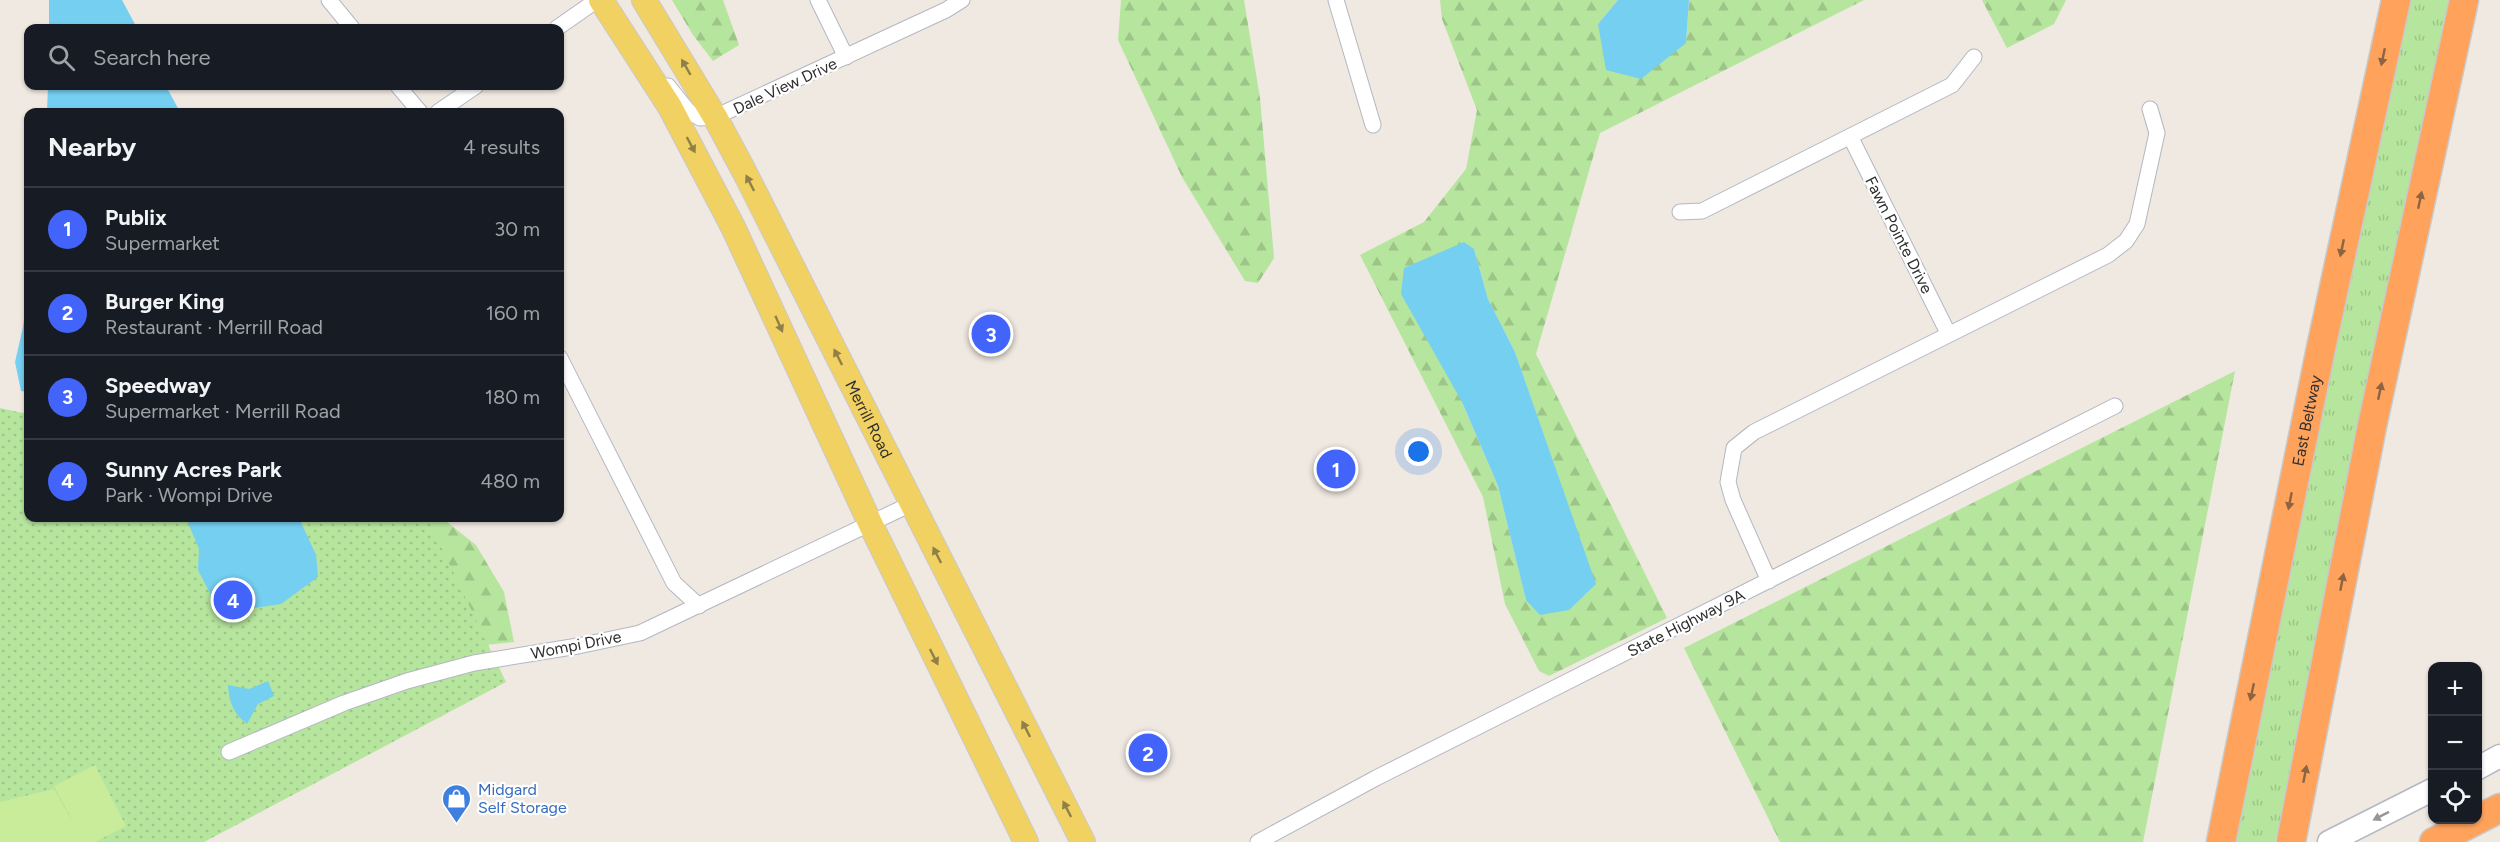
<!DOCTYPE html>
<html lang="en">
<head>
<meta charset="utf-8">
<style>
	body { margin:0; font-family:Figtree,sans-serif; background:#242831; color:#f1f3f6 }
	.controls { position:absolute; right:18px; bottom:18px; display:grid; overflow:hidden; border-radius:12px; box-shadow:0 2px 4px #0004 }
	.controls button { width:54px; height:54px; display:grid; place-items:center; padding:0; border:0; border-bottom:2px solid #363941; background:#171b24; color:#f1f3f6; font:30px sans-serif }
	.you { position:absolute; left:1419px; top:452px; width:21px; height:21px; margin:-15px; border:4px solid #fff; border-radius:50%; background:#1a73e8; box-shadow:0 0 0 9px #1a73e833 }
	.badge { display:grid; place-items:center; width:39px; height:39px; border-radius:50%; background:#4264fb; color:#fff; font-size:20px; font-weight:700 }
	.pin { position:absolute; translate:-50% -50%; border:3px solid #fff; box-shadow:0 2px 6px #0006 }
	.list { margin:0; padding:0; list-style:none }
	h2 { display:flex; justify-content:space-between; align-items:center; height:78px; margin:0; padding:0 24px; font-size:26px }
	h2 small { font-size:20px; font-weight:400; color:#9ea1a6 }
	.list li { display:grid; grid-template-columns:39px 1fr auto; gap:18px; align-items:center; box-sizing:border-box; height:84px; padding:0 24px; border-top:2px solid #363941 }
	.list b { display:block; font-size:22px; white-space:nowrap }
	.list p { margin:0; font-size:20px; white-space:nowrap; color:#9ea1a6 }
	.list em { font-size:20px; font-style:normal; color:#9ea1a6 }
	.icon { flex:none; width:33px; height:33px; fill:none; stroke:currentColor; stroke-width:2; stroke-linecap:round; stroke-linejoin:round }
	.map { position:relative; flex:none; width:2500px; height:842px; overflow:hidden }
	.search { position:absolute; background:#171b24; box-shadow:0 2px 4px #0004; left:24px; top:24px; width:540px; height:66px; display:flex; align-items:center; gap:15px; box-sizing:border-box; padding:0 21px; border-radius:12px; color:#9ea1a6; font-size:22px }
	.panel { position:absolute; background:#171b24; box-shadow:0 2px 4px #0004; left:24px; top:108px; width:540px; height:414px; border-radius:12px }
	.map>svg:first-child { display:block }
	.grass { fill:url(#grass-tufts) }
	.forest { fill:url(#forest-firs); fill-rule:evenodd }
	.park { fill:url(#park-dots) }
	.pitch { fill:#c9ec9a }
	.water { fill:#75cff0 }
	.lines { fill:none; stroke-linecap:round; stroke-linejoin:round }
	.street-casing { stroke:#b4b7c1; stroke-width:17 }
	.secondary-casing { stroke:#b4b7c1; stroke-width:25 }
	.primary-casing { stroke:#c9c9c9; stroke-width:26 }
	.highway-casing { stroke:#c9c9c9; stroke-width:31 }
	.street { stroke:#fff; stroke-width:15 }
	.secondary { stroke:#fff; stroke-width:22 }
	.primary { stroke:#f2d163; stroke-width:24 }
	.highway { stroke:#ffa35c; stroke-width:28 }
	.oneway { fill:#8c6343 }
	.oneway2 { fill:#908048 }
	.oneway3 { fill:#969696 }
	.labels { text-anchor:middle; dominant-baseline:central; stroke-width:4.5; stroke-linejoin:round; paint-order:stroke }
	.street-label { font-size:16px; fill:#2e2e2e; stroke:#fff }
	.shop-label { font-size:16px; fill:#366cbe; stroke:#fff; text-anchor:start }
</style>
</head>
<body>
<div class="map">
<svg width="2500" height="842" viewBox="0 0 2500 842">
	<defs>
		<pattern id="grass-tufts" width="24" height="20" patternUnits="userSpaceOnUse" patternTransform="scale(1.5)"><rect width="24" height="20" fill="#b6e59e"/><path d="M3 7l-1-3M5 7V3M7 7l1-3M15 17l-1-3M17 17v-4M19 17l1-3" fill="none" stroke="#9dc588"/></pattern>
		<pattern id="forest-firs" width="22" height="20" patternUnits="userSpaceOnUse" patternTransform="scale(1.5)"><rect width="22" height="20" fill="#b6e59e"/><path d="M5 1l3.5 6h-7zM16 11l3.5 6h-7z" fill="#9dc588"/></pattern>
		<pattern id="park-dots" width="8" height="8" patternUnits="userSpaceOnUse" patternTransform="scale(1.5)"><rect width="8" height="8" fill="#b6e59e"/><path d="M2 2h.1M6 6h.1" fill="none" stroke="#9dc588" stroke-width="1.8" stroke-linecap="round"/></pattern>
	</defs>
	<rect width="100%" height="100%" fill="#efe9e1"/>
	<path class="grass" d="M2407,0H2452L2317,655L2275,842H2235L2340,317Z"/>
	<path class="forest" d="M672,0H723L739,45L713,61L693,35Z
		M1121,0H1244L1260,98L1274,258L1258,283L1245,281L1182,177L1118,40Z
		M1440,0H1618L1598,24L1686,43L1689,0H1864L1600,133L1536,354L1667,618L1549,676L1539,671L1505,604L1483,497L1360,255L1424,222L1466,169L1477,110L1442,19ZM1474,249L1488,299L1515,352L1595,584L1526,600L1498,486L1462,402Z
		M1982,0H2066L2054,24L2007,48Z
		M2235,371L2143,842H1780L1684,648Z
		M408,518H442L476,545L504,592L514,642L454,648Z"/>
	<path class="park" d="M0,408L28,414V518H427L506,682L204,842H0Z"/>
	<path class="pitch" d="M95,765L126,826L95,842H0V802L54,789L79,833L54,786Z"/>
	<path class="water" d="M49,0H122L137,28H49Z
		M1618,0H1689L1686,43L1641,79L1606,70L1598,24Z
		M48,86H166L180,112H47Z
		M1464,242L1474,249L1488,299L1515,352L1596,584L1569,610L1540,615L1526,600L1498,486L1462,402L1401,294L1404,268Z
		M28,287V392L21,391L15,362L23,327Z
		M186,518H299L316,555L318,577L281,604L255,608L213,599L198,570L199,549Z
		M268,681L274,696L258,704L247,724C233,714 229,701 228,685L249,689Z"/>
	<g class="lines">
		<defs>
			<path id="street" d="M329,0L352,28
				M818,0L846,57
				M1336,0L1373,125
				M557,28L597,0
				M398,86L420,112
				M668,86L688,111L700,118L715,117L946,10L962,0
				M438,112L476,86
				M1851,138L1948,333
				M1680,212L1702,211L1952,85L1974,57
				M560,358L674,583L699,606
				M1769,581L1733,500L1728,482L1734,448L1754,432L2108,255L2126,241L2137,224L2157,133L2150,109
				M229,752L344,703L407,681L474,663L578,646L640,633L911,504
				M1258,842L1376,778L2115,406"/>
			<path id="secondary" d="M2478,768L2500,756
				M2329,842L2432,790"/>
			<g id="primary">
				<path d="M601,0L670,107L733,227L870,523L1026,842"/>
				<path id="s1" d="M644,0L715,117L744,171L1083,842"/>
			</g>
			<g id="highway">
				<path id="s2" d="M2221,842L2321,348L2396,0"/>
				<path d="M2291,842L2372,426L2464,0"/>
				<path d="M2434,842L2500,808"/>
			</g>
		</defs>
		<use href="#street" class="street-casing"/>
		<use href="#secondary" class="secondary-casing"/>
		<use href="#primary" class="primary-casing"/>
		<use href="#highway" class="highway-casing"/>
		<use href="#street" class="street"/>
		<use href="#secondary" class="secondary"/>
		<use href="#primary" class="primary"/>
		<use href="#highway" class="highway"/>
	</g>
	<defs><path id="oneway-solid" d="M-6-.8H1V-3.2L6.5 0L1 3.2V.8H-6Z" transform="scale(1.5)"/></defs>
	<g class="oneway">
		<use href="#oneway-solid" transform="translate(2383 57) rotate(102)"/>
		<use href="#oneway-solid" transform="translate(2420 200) rotate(-78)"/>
		<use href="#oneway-solid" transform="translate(2342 248) rotate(102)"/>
		<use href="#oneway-solid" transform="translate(2380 391) rotate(-78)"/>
		<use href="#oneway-solid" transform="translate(2290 501) rotate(101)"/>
		<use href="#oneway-solid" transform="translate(2342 582) rotate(-79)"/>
		<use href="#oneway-solid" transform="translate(2252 692) rotate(102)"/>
		<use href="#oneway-solid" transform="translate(2305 774) rotate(-79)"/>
	</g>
	<g class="oneway2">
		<use href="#oneway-solid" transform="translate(686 67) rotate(-120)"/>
		<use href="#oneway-solid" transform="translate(691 145) rotate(62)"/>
		<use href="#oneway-solid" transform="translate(750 183) rotate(-117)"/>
		<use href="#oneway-solid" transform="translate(779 324) rotate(66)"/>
		<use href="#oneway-solid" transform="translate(838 357) rotate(-117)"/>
		<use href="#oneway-solid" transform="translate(937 555) rotate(-117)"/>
		<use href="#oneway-solid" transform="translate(934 657) rotate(63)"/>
		<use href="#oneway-solid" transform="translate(1026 729) rotate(-117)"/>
		<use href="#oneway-solid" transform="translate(1067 809) rotate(-117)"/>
	</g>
	<use class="oneway3" href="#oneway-solid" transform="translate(2381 816) rotate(153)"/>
	<defs>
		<symbol id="shop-pin" viewBox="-11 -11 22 30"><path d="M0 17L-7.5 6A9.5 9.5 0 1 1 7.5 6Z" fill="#3f7fe0" stroke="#fff"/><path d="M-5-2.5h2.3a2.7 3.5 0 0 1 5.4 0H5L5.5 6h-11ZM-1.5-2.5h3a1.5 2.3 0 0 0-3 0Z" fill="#fff"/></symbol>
	</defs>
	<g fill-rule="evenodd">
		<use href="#shop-pin" x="440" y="782" width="33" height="45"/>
	</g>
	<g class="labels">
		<g class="street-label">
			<text transform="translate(785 86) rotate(-25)">Dale View Drive</text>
			<text transform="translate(1899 235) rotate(63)">Fawn Pointe Drive</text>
			<text stroke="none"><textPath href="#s1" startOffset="476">Merrill Road</textPath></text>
			<text stroke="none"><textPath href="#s2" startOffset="430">East Beltway</textPath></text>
			<text transform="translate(1686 623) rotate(-27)">State Highway 9A</text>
			<text transform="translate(576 645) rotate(-11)">Wompi Drive</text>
		</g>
		<g class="shop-label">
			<text x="478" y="789">Midgard<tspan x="478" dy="18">Self Storage</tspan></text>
		</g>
	</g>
</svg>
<div class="controls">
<button>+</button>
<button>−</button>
<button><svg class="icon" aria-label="locate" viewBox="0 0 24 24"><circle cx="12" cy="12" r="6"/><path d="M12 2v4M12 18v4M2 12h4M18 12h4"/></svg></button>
</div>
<div class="you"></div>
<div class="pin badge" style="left:1336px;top:469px">1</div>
<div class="pin badge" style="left:1148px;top:753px">2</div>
<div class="pin badge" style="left:991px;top:334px">3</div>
<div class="pin badge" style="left:233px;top:600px">4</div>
<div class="search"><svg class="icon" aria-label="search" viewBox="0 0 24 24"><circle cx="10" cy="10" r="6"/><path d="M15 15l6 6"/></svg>Search here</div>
<section class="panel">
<h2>Nearby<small>4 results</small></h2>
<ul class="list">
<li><span class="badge">1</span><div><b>Publix</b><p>Supermarket</p></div><em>30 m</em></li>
<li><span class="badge">2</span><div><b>Burger King</b><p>Restaurant · Merrill Road</p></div><em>160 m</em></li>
<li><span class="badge">3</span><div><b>Speedway</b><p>Supermarket · Merrill Road</p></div><em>180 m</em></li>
<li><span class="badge">4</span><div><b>Sunny Acres Park</b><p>Park · Wompi Drive</p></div><em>480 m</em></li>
</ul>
</section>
</div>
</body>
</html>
